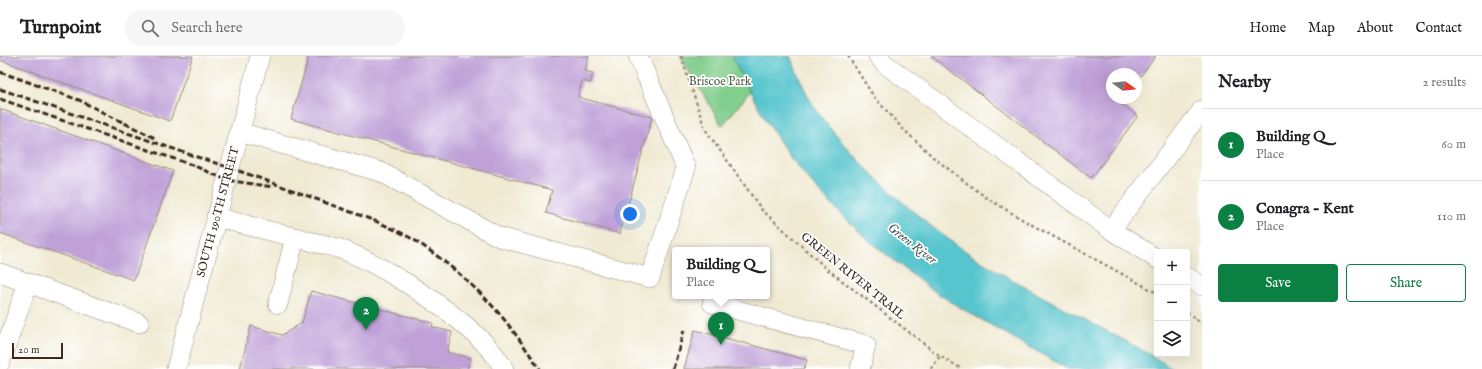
<!DOCTYPE html>
<html lang="en">
<head>
<meta charset="utf-8">
<style>
	body { margin:0; font-family:"IM FELL English",serif; background:#f6f6f6; color:#202124 }
	.controls { position:absolute; right:12px; bottom:12px; display:grid; overflow:hidden; border-radius:4px; box-shadow:0 4px 16px #0002 }
	.controls button { width:36px; height:36px; display:grid; place-items:center; padding:0; border:0; border-bottom:1px solid #e0e0e0; background:#fff; color:#202124; font:20px sans-serif }
	.compass { position:absolute; left:1106px; top:12px; width:36px; height:36px; border-radius:50%; background:#fff; box-shadow:0 4px 16px #0002; rotate:105deg }
	.scale { position:absolute; left:12px; bottom:10px; width:51px; box-sizing:border-box; padding-left:4px; border:2px solid #3b2a1e; border-top:0; font-size:11px; line-height:14px; white-space:nowrap; color:#3b2a1e; -webkit-text-stroke:3px #fff; paint-order:stroke }
	.you { position:absolute; left:630px; top:158px; width:14px; height:14px; margin:-10px; border:3px solid #fff; border-radius:50%; background:#1a73e8; box-shadow:0 0 0 6px #1a73e833 }
	.badge { display:grid; place-items:center; width:26px; height:26px; border-radius:50%; background:#0b8043; color:#fff; font-size:13px; font-weight:700 }
	.pin { position:absolute; translate:-50% -33px; filter:drop-shadow(0 1px 2px #0008) }
	.pin::after { content:''; position:absolute; top:21px; width:14px; height:12px; background:inherit; clip-path:polygon(0 0,100% 0,50% 100%) }
	.popup { position:absolute; left:672px; top:191px; width:98px; height:52px; box-sizing:border-box; display:grid; place-content:center; border-radius:4px; background:#fff; filter:drop-shadow(0 1px 3px #0005); font-size:13px; white-space:nowrap; color:#757577 }
	.popup b { font-size:15px; color:#202124 }
	.popup::after { content:''; position:absolute; left:50%; top:100%; margin-left:-8px; border:8px solid transparent; border-top-color:#fff }
	.list { margin:0; padding:0; list-style:none }
	h2 { display:flex; justify-content:space-between; align-items:center; height:52px; margin:0; padding:0 16px; font-size:17px }
	h2 small { font-size:13px; font-weight:400; color:#757577 }
	.list li { display:grid; grid-template-columns:26px 1fr auto; gap:12px; align-items:center; box-sizing:border-box; height:72px; padding:0 16px; border-top:1px solid #e0e0e0 }
	.list b { display:block; font-size:15px; white-space:nowrap }
	.list p { margin:0; font-size:13px; white-space:nowrap; color:#757577 }
	.list em { font-size:13px; font-style:normal; color:#757577 }
	.actions { display:flex; gap:8px; padding:12px 16px }
	.actions a { flex:1; padding:9px 0; border:1px solid #0b8043; border-radius:4px; text-align:center; font-size:14px; color:#0b8043 }
	.actions .main { background:#0b8043; color:#fff }
	.icon { flex:none; width:22px; height:22px; fill:none; stroke:currentColor; stroke-width:2; stroke-linecap:round; stroke-linejoin:round }
	.map { position:relative; flex:none; width:1202px; height:313px; overflow:hidden }
	header { display:flex; align-items:center; gap:24px; box-sizing:border-box; height:56px; padding:0 20px; background:#fff; border-bottom:1px solid #e0e0e0 }
	header strong { font-size:19px }
	nav { display:flex; gap:22px; margin-inline-start:auto; font-size:14px }
	.search { width:280px; height:36px; background:#f6f6f6; display:flex; align-items:center; gap:10px; box-sizing:border-box; padding:0 14px; border-radius:22px; color:#757577; font-size:15px }
	main { display:flex }
	aside { flex:1; background:#fff }
	.map>svg:first-child { display:block }
	.green { fill:#81ce8d; stroke:#5e7c56 }
	.water { fill:#57c5cd; stroke:#497876 }
	.building { fill:#bfa1d8 }
	.lines { fill:none; stroke-linecap:round; stroke-linejoin:round }
	.minor-casing { stroke:#968a78; stroke-width:20 }
	.path { stroke:#968a78; stroke-width:2.5; stroke-dasharray:3 3; stroke-linecap:butt }
	.minor { stroke:#fff; stroke-width:19 }
	.rail { stroke:#3b2a1e; stroke-width:3; stroke-dasharray:6 3; stroke-linecap:butt }
	.labels { text-anchor:middle; dominant-baseline:central; stroke-width:3.5; stroke-linejoin:round; paint-order:stroke }
	.park-label { font-size:12px; fill:#505b3f; stroke:#fff }
	.street-label { font-size:12px; fill:#3b2a1e; stroke:#fff }
	.water-label { font-size:13px; font-style:italic; fill:#45605b; stroke:#fff }
</style>
</head>
<body>
<header>
<strong>Turnpoint</strong>
<div class="search"><svg class="icon" aria-label="search" viewBox="0 0 24 24"><circle cx="10" cy="10" r="6"/><path d="M15 15l6 6"/></svg>Search here</div>
<nav><a>Home</a><a>Map</a><a>About</a><a>Contact</a></nav>
</header>
<main>
<div class="map">
<svg width="1202" height="313" viewBox="0 0 1202 313">
	<rect width="100%" height="100%" fill="#fff"/>
	<filter id="ink" filterUnits="userSpaceOnUse"><feTurbulence type="fractalNoise" baseFrequency=".025" numOctaves="2"/><feDisplacementMap in="SourceGraphic" scale="8" xChannelSelector="R" yChannelSelector="G"/><feConvolveMatrix kernelMatrix="1 2 1 2 8 2 1 2 1" color-interpolation-filters="sRGB"/></filter>
	<filter id="wash" filterUnits="userSpaceOnUse"><feTurbulence type="fractalNoise" baseFrequency=".012" numOctaves="4" result="noise"/><feDisplacementMap in="SourceGraphic" scale="16" xChannelSelector="R" yChannelSelector="G"/><feGaussianBlur stdDeviation="0.9" result="paint"/><feColorMatrix in="noise" values="0 0 0 0 0 0 0 0 0 0 0 0 0 0 0 0 0 1.4 0 .05"/><feComposite in="paint" operator="in"/></filter>
	<g filter="url(#wash)">
		<rect width="100%" height="100%" fill="#f0ead3"/>
		<path class="green" d="M680,0H732L750,36L722,70Z"/>
		<path class="water" d="M732,0H790C799,20 807,42 820,59C831,75 845,89 857,103C888,135 921,164 958,190C994,215 1034,236 1073,257C1106,275 1141,292 1173,313H1068L961,252L929,232L867,183L839,156L814,130L790,101L767,66L750,36Z"/>
		<g id="blocks">
			<path class="building" d="M0,0H193L170,65L0,4Z
				M309,0H589L585,15L593,17L590,27L582,25L578,41L652,61L620,178L546,157L552,134L291,63Z
				M931,0H1156L1136,26V18H1112V42H1124L1120,47L1138,60L1091,122Z
				M0,53L173,115L134,224L0,177Z
				M311,235L433,267L432,271L452,276L447,296L471,302L467,313H240L251,270L282,279L302,267Z
				M695,274L807,304L804,313H684Z"/>
		</g>
	</g>
	<g filter="url(#ink)">
		<use href="#blocks" fill-opacity="0" stroke="#968a78" stroke-width="1"/>
		<g class="lines">
			<defs>
				<path id="minor" d="M878,0L885,8L1111,174L1157,203
					M239,76L381,116L499,181L650,222L686,112L638,0
					M216,161C245,169 273,176 302,183C315,187 330,189 343,194C388,211 481,270 504,313
					M1111,174L1202,54
					M0,217L139,267
					M1187,221L1202,230
					M712,247L866,289L860,313
					M278,248L295,182
					M0,307L28,227
					M176,313L260,0"/>
			</defs>
			<use href="#minor" class="minor-casing"/>
			<path class="path" d="M681,0L705,73L762,154L827,213L940,300L962,313
				M848,0L874,41L903,73L933,101L960,122L987,142L1025,165L1157,237
				M1187,256L1202,268
				M931,313L940,300"/>
			<use href="#minor" class="minor"/>
			<path class="rail" d="M0,16L79,44L108,59L155,82
				M0,33L197,101C244,116 290,133 337,151C365,161 394,171 419,187C450,208 488,241 510,271C521,285 530,299 540,313
				M0,43L195,110L226,124L273,131
				M673,313L684,274"/>
		</g>
	</g>
	<g class="labels">
		<g class="park-label">
			<text x="720" y="25">Briscoe Park</text>
		</g>
		<g class="street-label">
			<text transform="translate(218 156) rotate(-75)">SOUTH 190TH STREET</text>
			<text transform="translate(853 220) rotate(39)">GREEN RIVER TRAIL</text>
		</g>
		<g class="water-label">
			<text transform="translate(912 188) rotate(38)">Green River</text>
		</g>
	</g>
</svg>
<div class="controls">
<button>+</button>
<button>−</button>
<button><svg class="icon" aria-label="layers" viewBox="0 0 24 24"><path d="M12 4l9 5-9 5-9-5zM3 14l9 5 9-5"/></svg></button>
</div>
<svg class="compass" viewBox="-18 -18 36 36"><path d="M0-13l5 13h-10z" fill="#e53935"/><path d="M0 13l5-13h-10z" fill="#757577"/></svg>
<div class="scale">20 m</div>
<div class="you"></div>
<div class="pin badge" style="left:721px;top:289px">1</div>
<div class="popup"><b>Building Q</b>Place</div>
<div class="pin badge" style="left:366px;top:274px">2</div>
</div>
<aside>
<h2>Nearby<small>2 results</small></h2>
<ul class="list">
<li><span class="badge">1</span><div><b>Building Q</b><p>Place</p></div><em>60 m</em></li>
<li><span class="badge">2</span><div><b>Conagra - Kent</b><p>Place</p></div><em>110 m</em></li>
</ul>
<div class="actions"><a class="main">Save</a><a>Share</a></div>
</aside>
</main>
</body>
</html>
